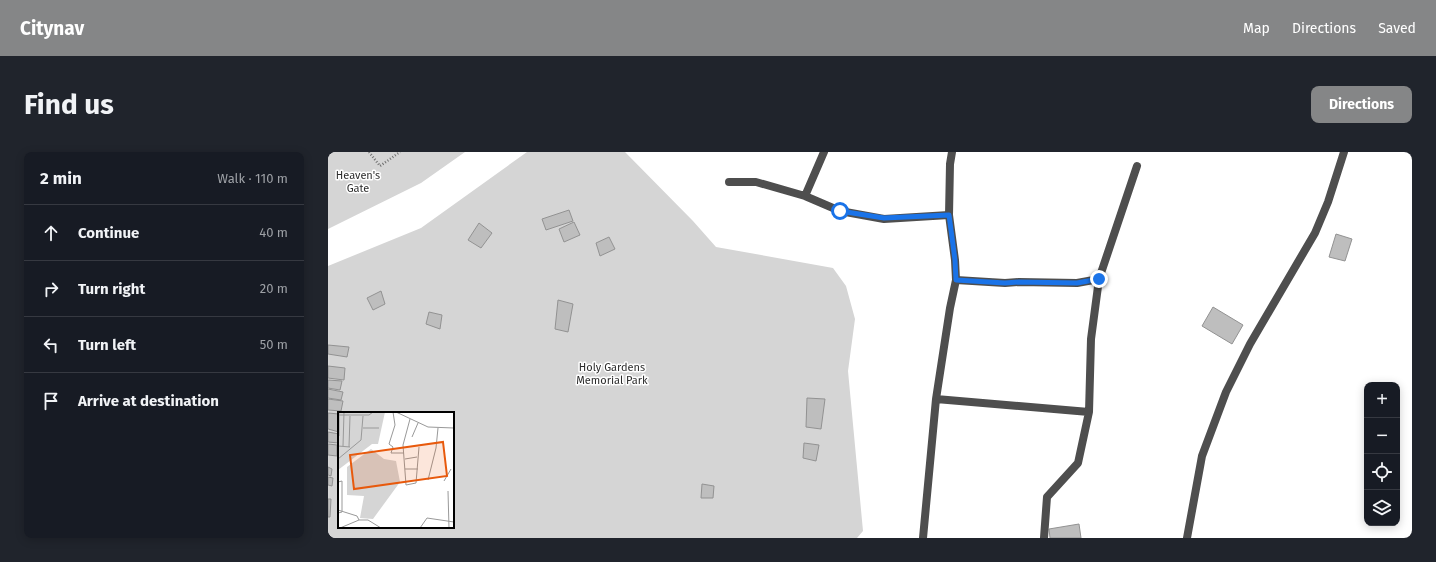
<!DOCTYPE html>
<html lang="en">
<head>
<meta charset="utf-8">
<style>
	body { margin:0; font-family:"Fira Sans",sans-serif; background:#20242c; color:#f1f3f6 }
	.controls { position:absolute; right:12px; bottom:12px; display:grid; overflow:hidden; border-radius:8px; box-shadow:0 2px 10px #0003 }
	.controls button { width:36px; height:36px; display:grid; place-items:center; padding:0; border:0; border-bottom:1px solid #363941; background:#171b24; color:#f1f3f6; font:20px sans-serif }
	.stop { position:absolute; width:12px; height:12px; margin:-9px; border:3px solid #1a73e8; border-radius:50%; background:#fff }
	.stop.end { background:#1a73e8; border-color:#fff; box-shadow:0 1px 4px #0008 }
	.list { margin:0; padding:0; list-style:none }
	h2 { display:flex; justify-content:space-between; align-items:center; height:52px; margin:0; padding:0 16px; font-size:17px }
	h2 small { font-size:13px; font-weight:400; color:#9ea1a6 }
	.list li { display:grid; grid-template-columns:26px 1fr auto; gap:12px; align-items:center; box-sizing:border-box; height:56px; padding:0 16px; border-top:1px solid #363941 }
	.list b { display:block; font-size:15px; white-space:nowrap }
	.list em { font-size:13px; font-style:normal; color:#9ea1a6 }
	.icon { flex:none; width:22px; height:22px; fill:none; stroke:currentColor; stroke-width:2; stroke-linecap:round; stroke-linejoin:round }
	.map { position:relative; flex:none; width:1084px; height:386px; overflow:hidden; border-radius:8px }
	header { display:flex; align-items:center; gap:24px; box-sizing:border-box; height:56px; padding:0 20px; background:#858687; color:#fff }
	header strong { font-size:19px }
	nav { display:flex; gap:22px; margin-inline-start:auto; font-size:14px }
	.intro { display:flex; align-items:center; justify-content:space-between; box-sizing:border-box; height:96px; padding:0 24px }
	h1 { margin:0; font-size:28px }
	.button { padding:10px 18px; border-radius:8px; background:#858687; color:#fff; font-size:14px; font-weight:700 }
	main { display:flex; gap:24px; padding:0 24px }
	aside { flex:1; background:#171b24; border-radius:8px; box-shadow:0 2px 10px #0003 }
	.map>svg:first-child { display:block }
	.green { fill:#d5d5d5; fill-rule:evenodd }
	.building { fill:#bebebe; stroke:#929292 }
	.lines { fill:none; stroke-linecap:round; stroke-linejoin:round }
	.path { stroke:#707070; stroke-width:2.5; stroke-dasharray:1 2; stroke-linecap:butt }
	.minor { stroke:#4e4e4e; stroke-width:8 }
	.route { stroke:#1a73e8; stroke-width:5 }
	.labels { text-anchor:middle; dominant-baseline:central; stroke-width:3; stroke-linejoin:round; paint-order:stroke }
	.park-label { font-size:11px; fill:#2c2c2c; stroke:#fff }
	.inset-road { fill:none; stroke:#999; stroke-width:1 }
	.view { fill:#e8590c; fill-opacity:0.15; stroke:#e8590c; stroke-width:2 }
	.inset-edge { fill:none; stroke:#000; stroke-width:2 }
</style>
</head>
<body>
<header>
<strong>Citynav</strong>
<nav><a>Map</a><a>Directions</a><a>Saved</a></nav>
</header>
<div class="intro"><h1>Find us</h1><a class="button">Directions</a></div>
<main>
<aside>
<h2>2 min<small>Walk · 110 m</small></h2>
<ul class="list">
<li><svg class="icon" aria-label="ahead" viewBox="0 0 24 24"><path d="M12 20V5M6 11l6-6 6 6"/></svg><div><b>Continue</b></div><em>40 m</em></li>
<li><svg class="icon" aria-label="right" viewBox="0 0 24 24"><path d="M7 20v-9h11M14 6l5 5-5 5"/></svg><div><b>Turn right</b></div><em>20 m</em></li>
<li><svg class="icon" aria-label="left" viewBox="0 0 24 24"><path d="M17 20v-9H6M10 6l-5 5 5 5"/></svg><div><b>Turn left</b></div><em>50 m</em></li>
<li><svg class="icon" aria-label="arrive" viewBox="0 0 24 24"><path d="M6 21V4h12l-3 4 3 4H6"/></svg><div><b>Arrive at destination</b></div></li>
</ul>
</aside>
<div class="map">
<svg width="1084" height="386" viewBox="0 0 1084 386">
	<rect width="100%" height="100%" fill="#fff"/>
	<path class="green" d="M0,0H137L93,31L0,77Z
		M199,0H297L365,69L388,95L505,116L518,134L527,167L520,219L535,379L529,386H0V114L93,76ZM11,261H125V375H11Z"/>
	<path class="building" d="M241,58L245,69L218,78L214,67Z
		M246,70L252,83L236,90L231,77Z
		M151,71L164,81L153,96L140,88Z
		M1008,82L1024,87L1017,109L1001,105Z
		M281,85L287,97L272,104L268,91Z
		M53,139L57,152L45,158L39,146Z
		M230,148L245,152L240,180L227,177Z
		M885,155L915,173L904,192L874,174Z
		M101,160L114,163L112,177L98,172Z
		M0,193L21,195L19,205L0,202Z
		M0,214L17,216L16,228L0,226Z
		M0,228L14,229L12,238L0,236Z
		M0,237L15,240L13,248L0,246Z
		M479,246L497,247L493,277L478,275Z
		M0,247L15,249L13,259L0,258Z
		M0,261L11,262V280L0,277Z
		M0,280L11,282V291L0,290Z
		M476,291L491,293L488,309L475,306Z
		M0,292L9,293V304L0,303Z
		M0,315L4,317L3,324L0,323Z
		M0,325L5,326L4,334L0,333Z
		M374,332L386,334L385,346H373Z
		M0,347H3L2,365H0Z
		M751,372L753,386H722L721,377Z"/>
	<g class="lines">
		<path class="path" d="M41,0L52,14L72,0"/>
		<path class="minor" d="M496,0L477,44L512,59L556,67L621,63
			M401,30H428L477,44
			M628,128L677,131L691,130L749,131L771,127
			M608,247L761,260
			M595,386L608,247L622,156L628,128L627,108L621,63L622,12L624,0
			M716,386L719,345L750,311L761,260L763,187L771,127L809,14
			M859,386L874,304L898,240L922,192L987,81L1000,50L1016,0"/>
	</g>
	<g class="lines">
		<path class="route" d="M512,59L556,66L621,63L627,108L628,128L677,131L691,130L749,131L771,127"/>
	</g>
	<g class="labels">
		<g class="park-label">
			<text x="30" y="23">Heaven's<tspan x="30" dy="13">Gate</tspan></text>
			<text x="284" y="215">Holy Gardens<tspan x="284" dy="13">Memorial Park</tspan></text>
		</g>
	</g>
	<g transform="translate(10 260)">
		<rect width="116" height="116" fill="#fff"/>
		<path d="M0,0H47L40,32H34L0,58ZM33,37L46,47L58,49L62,70L35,107L22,106L26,84L9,83V55Z" fill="#d5d5d5"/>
		<path class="inset-road" d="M55,0L57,13L51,32L55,35L53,41H66M58,0L90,15L116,16M0,3H31L35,0M72,7L65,33L68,73L78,71L81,35M25,16H41M1,24V0M74,25L80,11M0,34L12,35M5,34L6,0M11,35L12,4M0,47L23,28L25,4M67,47L79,45M67,57H80M90,68L98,36L100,16M106,69L113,57M0,70L4,69V100L0,101M110,79L111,116M0,98L19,104L21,108M2,116L21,108H30L43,116M82,116L89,106L116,110"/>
		<path class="view" d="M105,30L109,64L16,77L12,43Z"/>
		<rect width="116" height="116" class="inset-edge"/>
	</g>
</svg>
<div class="controls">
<button>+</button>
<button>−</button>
<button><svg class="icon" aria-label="locate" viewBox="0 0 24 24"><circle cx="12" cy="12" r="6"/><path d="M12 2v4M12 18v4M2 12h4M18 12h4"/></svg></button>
<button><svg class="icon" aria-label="layers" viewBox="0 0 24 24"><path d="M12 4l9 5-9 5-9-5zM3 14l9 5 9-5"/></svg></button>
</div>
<div class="stop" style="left:512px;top:59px"></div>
<div class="stop end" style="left:771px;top:127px"></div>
</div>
</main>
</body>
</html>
